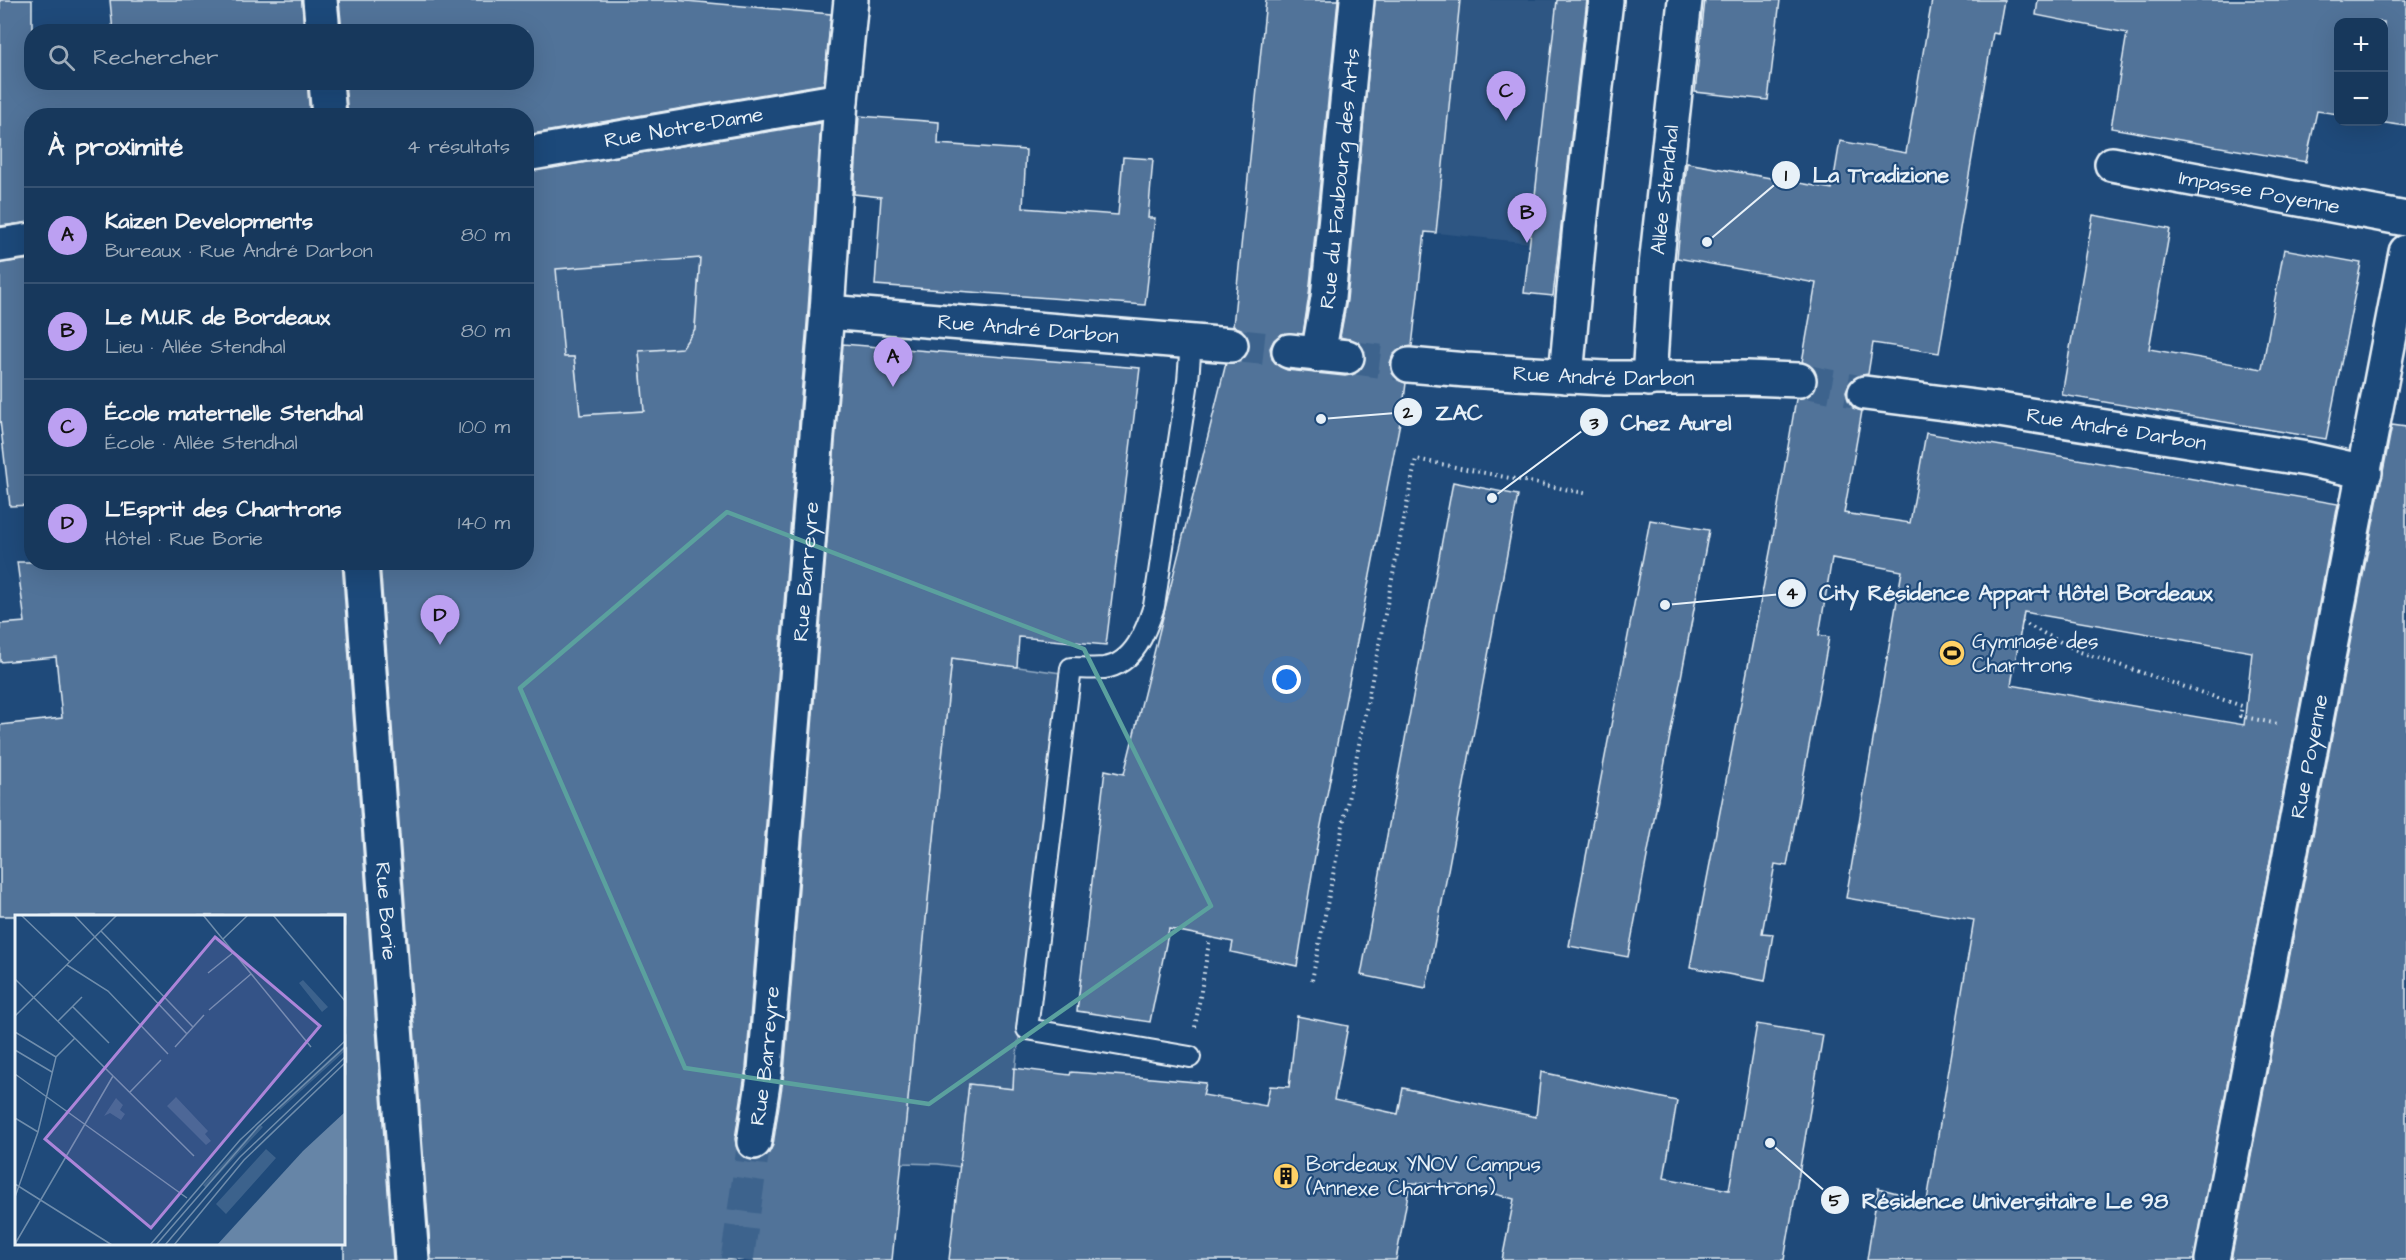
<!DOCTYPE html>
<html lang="fr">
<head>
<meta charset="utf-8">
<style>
	body { margin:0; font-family:"Architects Daughter",sans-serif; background:#203f62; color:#f1f3f6 }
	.controls { position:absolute; right:18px; top:18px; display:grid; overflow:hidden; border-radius:12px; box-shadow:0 6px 24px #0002 }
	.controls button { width:54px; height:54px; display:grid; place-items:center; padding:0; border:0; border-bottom:2px solid #365272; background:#17385c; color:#f1f3f6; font:30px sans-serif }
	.you { position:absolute; left:1287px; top:680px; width:21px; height:21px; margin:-15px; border:4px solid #fff; border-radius:50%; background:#1a73e8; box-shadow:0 0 0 9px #1a73e833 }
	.badge { display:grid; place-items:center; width:39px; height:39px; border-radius:50%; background:#bca0f2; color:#111; font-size:20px; font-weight:700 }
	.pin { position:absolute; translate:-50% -50px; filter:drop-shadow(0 2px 3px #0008) }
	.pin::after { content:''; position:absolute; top:32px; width:21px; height:18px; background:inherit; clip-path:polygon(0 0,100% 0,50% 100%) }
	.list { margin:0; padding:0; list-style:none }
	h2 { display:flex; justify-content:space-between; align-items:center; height:78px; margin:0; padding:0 24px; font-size:26px }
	h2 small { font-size:20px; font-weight:400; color:#9eacbb }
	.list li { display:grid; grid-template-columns:39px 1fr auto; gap:18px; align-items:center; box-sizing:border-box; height:96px; padding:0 24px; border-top:2px solid #365272 }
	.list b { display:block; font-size:22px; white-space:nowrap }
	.list p { margin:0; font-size:20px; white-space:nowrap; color:#9eacbb }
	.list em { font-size:20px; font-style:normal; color:#9eacbb }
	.icon { flex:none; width:33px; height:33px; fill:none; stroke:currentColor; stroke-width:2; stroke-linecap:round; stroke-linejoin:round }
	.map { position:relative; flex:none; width:2406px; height:1260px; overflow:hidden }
	.search { position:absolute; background:#17385c; box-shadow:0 6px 24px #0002; left:24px; top:24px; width:510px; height:66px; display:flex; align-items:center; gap:15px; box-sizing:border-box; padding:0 21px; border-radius:24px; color:#9eacbb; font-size:22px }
	.panel { position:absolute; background:#17385c; box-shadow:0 6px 24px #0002; left:24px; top:108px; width:510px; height:462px; border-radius:24px }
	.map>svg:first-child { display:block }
	.built { fill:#2e5683 }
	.green { fill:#3c628c; stroke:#92aac2; stroke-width:1.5 }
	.building { fill:#517399; stroke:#e8f1f8; stroke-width:1.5; fill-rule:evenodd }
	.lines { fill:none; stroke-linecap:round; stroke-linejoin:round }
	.street-tunnel { stroke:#3d638d; stroke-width:33; stroke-dasharray:33 16; stroke-linecap:butt }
	.lane-casing { stroke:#e8f1f8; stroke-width:24 }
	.street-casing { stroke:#e8f1f8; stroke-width:38 }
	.path { stroke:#e8f1f8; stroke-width:4; stroke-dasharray:1.5 4.5; stroke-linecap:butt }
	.lane { stroke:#1f4a7a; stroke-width:20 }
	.street { stroke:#1f4a7a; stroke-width:33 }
	.marked { fill:none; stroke:#5ba19e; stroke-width:4.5; stroke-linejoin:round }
	.labels { text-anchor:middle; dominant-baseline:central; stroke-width:4.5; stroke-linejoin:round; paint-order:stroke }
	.street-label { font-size:21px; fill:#e8f1f8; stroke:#1f4a7a }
	.poi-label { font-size:21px; fill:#e8f1f8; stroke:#1f4a7a; text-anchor:start }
	.inset-road { fill:none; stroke:#6f8dac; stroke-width:1.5 }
	.view { fill:#ac85d9; fill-opacity:0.15; stroke:#ac85d9; stroke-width:3 }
	.inset-edge { fill:none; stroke:#e8f1f8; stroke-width:3 }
	.leader { fill:none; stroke:#e8f1f8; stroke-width:2 }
	.callout-dot { fill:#e8f1f8; stroke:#1f4a7a; stroke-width:2 }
	.mark-label { font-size:18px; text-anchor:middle; font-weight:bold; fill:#111 }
	.callout-label { font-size:22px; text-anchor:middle; font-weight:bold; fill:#e8f1f8; stroke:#1f4a7a; stroke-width:4.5; stroke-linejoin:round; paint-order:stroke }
</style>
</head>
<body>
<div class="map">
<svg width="2406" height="1260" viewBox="0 0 2406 1260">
	<rect width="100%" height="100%" fill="#1f4a7a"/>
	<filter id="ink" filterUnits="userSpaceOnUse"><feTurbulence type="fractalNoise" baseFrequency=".0167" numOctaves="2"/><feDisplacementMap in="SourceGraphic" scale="12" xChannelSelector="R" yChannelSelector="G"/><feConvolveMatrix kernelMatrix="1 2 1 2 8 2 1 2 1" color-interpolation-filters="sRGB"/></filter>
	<g filter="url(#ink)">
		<path class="built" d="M1449,0H1589L1559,246L1428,232Z"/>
		<path class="green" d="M700,258L693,348L639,351L644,411L580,415L574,357H564L527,270Z
			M952,658L1061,673L1013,1089L969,1084L960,1167L938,1164L901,1163Z"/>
		<path class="building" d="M0,0H32V82H307L310,116H32V222L0,226Z
			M110,0H302L304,32H113Z
			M339,0H675L831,14L824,84L526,135V116H348L345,82H526V32H342Z
			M1266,0H1338L1309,295L1303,334H1282L1274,340L1270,348L1272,359L1279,366L1287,370L1345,376L1355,374L1362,368L1366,360L1364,350L1358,342L1340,337L1347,300L1375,0H1460L1436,233L1425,232L1412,346L1401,348L1393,355L1390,363L1392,373L1398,380L1406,383L1403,407L1315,856L1297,966L1231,952L1233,942L1169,929L1150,1022L1077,1011L1105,770L1124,774L1226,363L1240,362L1247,355L1250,347L1248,336L1241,329L1233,326Z
			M1557,0H1587L1553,296L1524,293Z
			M1705,0H1780L1768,100L1695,92Z
			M1932,0H2004L1998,34L1993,33L1939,353L1873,343L1868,374L1857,376L1850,382L1846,391L1848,400L1853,408L1862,411L1844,513L1910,523L1926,433L2338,504L2194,1260H1867L1878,1188L1927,1201L1974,920L1846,898L1902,571L1832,558L1819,635L1829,637L1787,866L1775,864L1762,933L1773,934L1765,981L1690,967L1772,542L1796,399L1808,396L1815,389L1818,380L1815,371L1809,365L1802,362L1816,283L1677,258L1687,163L1832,189L1840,141L1906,153ZM2024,612L2252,652L2244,725L2011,685Z
			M2038,0H2406V126L2378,122H2384V22H2338V114L2317,111L2306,162L2111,128L2127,33L2036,15Z
			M859,116L939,122L938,144L1026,150L1023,208L1118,215L1123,157L1153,159L1148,218H1155L1145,305L875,285L881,197L854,194Z
			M821,123L808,311L746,1068L735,1139L737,1149L743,1157L752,1161L760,1160L769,1153L773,1145L784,1073L843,344L1140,368L1106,645L1019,637L1017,667L952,658L892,1260H431L380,562H526V172ZM700,258L695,329L682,348L639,351L644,411L580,415L574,357H564L556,269Z
			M2093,215L2170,229L2149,349L2262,369L2284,249L2361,263L2326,439L2062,395Z
			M32,259V505L10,506L0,420V263Z
			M2392,425L2406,427V1260H2231Z
			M1453,482L1518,495L1426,988L1361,975Z
			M1650,520L1709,530L1628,957L1569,946Z
			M17,562H342L393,1260H344V916H0V725L62,718L56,657L0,662V624L25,622Z
			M1297,1016L1348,1026L1334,1100L1398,1114L1403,1088L1536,1117L1541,1072L1677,1101L1664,1178L1729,1190L1757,1024L1823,1035L1784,1260H1502L1514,1199L1460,1185L1410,1183L1396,1260H949L969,1084L1013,1089L1014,1068L1070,1075L1071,1072L1140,1077L1206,1083L1203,1095L1266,1106L1270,1086L1289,1087Z"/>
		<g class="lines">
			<path class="street-tunnel" d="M1231,345L1289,351
				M1347,357L1409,365
				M1799,380L1865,393
				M737,1260L754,1142"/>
			<defs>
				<path id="lane" d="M1190,1057L1027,1029L1071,668C1082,668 1094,669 1104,668C1134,664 1146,631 1154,606L1188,381L1191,342"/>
				<g id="street">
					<path d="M320,0L323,32"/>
					<path d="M326,82L329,116"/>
					<path id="s1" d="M526,154L841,100"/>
					<path id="s2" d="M2112,164L2406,219"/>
					<path d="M0,245L32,240"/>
					<path id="s3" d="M827,312L1231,345"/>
					<path d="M1289,351L1347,357"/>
					<path id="s4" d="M1318,355L1328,298L1357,0"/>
					<path id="s5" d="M1409,365L1466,370L1605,378H1747L1799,380"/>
					<path d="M1566,376L1580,225L1606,0"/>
					<path id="s6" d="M1649,379L1656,266L1685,0"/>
					<path id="s7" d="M1865,393L1999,410L2307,459L2365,472"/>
					<path id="s8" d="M361,562L412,1260"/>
					<path id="s9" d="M754,1142L765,1070L827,312L841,100L851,0"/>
					<path id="s10" d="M2212,1260L2406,252"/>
				</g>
			</defs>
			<use href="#lane" class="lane-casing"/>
			<use href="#street" class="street-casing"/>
			<path class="path" d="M2022,622L2080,652L2242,706L2240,716L2278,724
				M1312,980L1416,459L1589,494
				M1195,1027L1210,937"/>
			<use href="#lane" class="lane"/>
			<use href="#street" class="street"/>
		</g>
	</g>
	<path class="marked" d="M727,512L1084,649L1211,906L929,1104L685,1068L520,688Z"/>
	<defs>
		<symbol id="stadium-disc" viewBox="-11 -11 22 22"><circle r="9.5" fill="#ffd166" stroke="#1f4a7a"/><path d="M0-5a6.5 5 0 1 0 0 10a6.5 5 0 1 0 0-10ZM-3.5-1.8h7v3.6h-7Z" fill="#111"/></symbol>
		<symbol id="building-disc" viewBox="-11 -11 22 22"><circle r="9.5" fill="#ffd166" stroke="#1f4a7a"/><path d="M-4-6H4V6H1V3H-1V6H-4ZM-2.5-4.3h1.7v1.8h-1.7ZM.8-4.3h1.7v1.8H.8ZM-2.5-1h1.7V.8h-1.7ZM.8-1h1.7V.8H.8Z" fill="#111"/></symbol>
	</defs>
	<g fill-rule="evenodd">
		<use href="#stadium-disc" x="1937" y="638" width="30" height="30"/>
		<use href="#building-disc" x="1271" y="1161" width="30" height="30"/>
	</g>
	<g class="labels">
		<g class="street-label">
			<text stroke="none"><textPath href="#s1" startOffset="160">Rue Notre-Dame</textPath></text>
			<text stroke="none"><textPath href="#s4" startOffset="178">Rue du Faubourg des Arts</textPath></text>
			<text stroke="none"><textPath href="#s6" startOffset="190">Allée Stendhal</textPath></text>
			<text stroke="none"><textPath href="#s2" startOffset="150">Impasse Poyenne</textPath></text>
			<text stroke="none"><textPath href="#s3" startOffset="202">Rue André Darbon</textPath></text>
			<text stroke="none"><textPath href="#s5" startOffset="195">Rue André Darbon</textPath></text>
			<text stroke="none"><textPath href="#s7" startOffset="254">Rue André Darbon</textPath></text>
			<text stroke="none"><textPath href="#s9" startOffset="573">Rue Barreyre</textPath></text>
			<text stroke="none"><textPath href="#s10" startOffset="513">Rue Poyenne</textPath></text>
			<text stroke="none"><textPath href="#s8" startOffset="350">Rue Borie</textPath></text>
			<text stroke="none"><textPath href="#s9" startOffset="87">Rue Barreyre</textPath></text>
		</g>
		<g class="poi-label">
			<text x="1972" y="641">Gymnase des<tspan x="1972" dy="24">Chartrons</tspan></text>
			<text x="1306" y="1164">Bordeaux YNOV Campus<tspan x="1306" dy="24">(Annexe Chartrons)</tspan></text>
		</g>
	</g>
	<g transform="translate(15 915)">
		<rect width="330" height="330" fill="#1f4a7a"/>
		<path d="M288,65L313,92L307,97L284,68ZM330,130V136L265,195L262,193ZM161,182L193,216L190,219L196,226L191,230L152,191ZM101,183L108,190L105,195L110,199L106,205L95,198L89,201ZM245,209L248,212L191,273L188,270ZM251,234L261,243L211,299L201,289Z" fill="#3c628c"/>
		<path d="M330,197V330H202L288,236Z" fill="#6685a7"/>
		<path class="inset-road" d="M6,0L55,47M59,0L172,119M188,0L296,132M258,0L330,86M86,16L178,112M208,24L233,0M52,50L93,76L153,139M193,58L219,37M0,64L179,241M57,91L94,128M194,95L236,59M0,101L102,0M43,106L67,82M0,117L41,142M160,132L189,100M0,135L37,157M0,159L172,283M115,177L146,145M0,203L23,217M0,269L97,330M0,282L23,217L41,142L60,123M0,329L98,161M135,330L225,225L330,126M141,330L243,212L330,132M150,330L225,242L330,142M159,330L229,245L330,148"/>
		<path class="view" d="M200,22L305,111L136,313L30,224Z"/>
		<rect width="330" height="330" class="inset-edge"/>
	</g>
	<path class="leader" d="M1707 242L1786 175M1321 419L1408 412M1492 498L1594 422M1665 605L1792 593M1770 1143L1835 1200"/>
	<g class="callout-dot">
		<circle cx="1707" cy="242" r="6"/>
		<circle cx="1321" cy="419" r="6"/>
		<circle cx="1492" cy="498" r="6"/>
		<circle cx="1665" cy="605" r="6"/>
		<circle cx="1770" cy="1143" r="6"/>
		<circle cx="1786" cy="175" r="15"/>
		<circle cx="1408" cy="412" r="15"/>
		<circle cx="1594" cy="422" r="15"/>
		<circle cx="1792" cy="593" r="15"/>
		<circle cx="1835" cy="1200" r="15"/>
	</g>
	<g class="mark-label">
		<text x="1786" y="181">1</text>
		<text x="1408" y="418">2</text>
		<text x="1594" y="429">3</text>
		<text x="1792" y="599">4</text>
		<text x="1835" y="1206">5</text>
	</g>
	<g class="callout-label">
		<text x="1881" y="182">La Tradizione</text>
		<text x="1459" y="420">ZAC</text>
		<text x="1676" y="430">Chez Aurel</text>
		<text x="2016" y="600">City Résidence Appart Hôtel Bordeaux</text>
		<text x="2015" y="1208">Résidence Universitaire Le 98</text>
	</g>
</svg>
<div class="controls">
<button>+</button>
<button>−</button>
</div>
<div class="you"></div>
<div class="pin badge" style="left:893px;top:387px">A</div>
<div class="pin badge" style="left:1527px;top:243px">B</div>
<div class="pin badge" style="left:1506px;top:121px">C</div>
<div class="pin badge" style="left:440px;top:645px">D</div>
<div class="search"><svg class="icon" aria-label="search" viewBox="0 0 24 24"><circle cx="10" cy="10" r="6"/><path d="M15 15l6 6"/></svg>Rechercher</div>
<section class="panel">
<h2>À proximité<small>4 résultats</small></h2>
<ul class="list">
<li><span class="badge">A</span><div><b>Kaizen Developments</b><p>Bureaux · Rue André Darbon</p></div><em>80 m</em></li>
<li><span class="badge">B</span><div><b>Le M.U.R de Bordeaux</b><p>Lieu · Allée Stendhal</p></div><em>80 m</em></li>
<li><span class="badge">C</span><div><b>École maternelle Stendhal</b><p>École · Allée Stendhal</p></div><em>100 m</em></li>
<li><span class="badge">D</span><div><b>L'Esprit des Chartrons</b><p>Hôtel · Rue Borie</p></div><em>140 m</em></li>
</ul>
</section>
</div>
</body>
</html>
